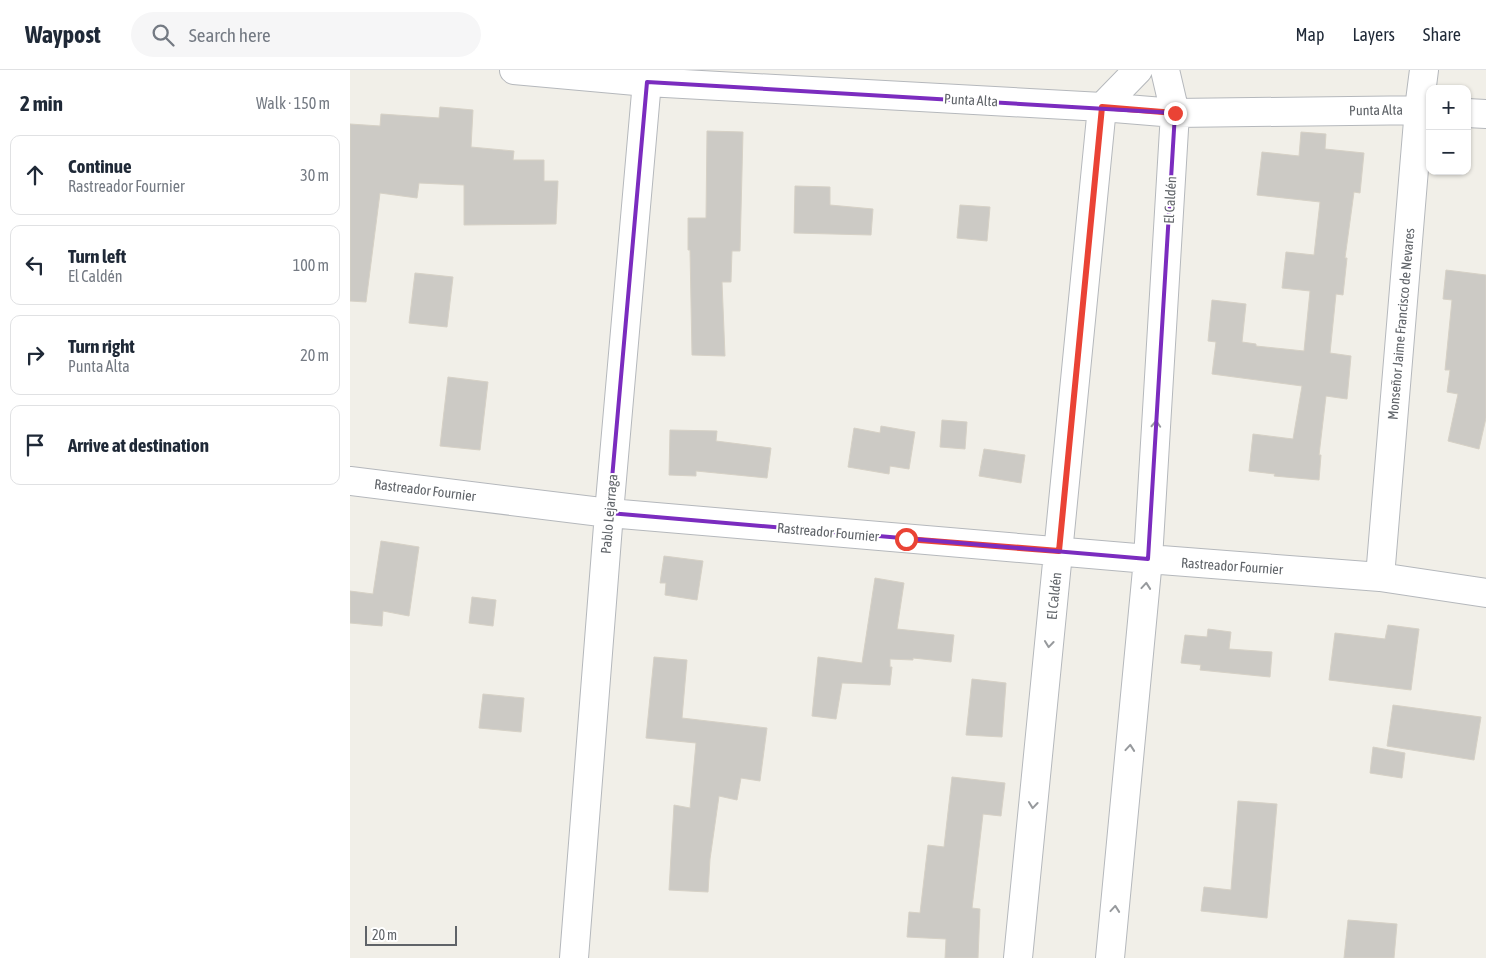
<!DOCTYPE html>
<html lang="en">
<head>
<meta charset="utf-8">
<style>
	body { margin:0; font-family:"Asap Condensed",sans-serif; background:#f6f6f7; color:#1f2937 }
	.controls { position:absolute; right:15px; top:15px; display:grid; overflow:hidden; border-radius:10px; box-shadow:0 1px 4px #0004 }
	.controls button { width:45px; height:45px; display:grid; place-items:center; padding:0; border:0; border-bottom:1px solid #e0e1e3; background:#fff; color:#1f2937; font:25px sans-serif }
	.scale { position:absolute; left:15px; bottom:12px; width:92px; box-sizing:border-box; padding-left:5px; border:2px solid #5f6368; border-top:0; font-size:14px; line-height:18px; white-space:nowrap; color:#5f6368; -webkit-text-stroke:4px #fff; paint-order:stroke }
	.stop { position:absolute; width:15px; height:15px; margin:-11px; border:4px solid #ea4335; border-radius:50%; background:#fff }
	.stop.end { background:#ea4335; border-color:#fff; box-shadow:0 1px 5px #0008 }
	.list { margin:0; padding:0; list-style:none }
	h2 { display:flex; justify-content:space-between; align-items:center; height:65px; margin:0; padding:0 20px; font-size:21px }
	h2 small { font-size:16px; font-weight:400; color:#747a83 }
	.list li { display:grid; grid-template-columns:32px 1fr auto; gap:15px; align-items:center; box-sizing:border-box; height:80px; margin:0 10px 10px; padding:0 10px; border:1px solid #e0e1e3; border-radius:10px }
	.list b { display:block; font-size:19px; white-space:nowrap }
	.list p { margin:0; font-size:16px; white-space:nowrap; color:#747a83 }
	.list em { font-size:16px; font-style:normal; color:#747a83 }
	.icon { flex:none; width:28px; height:28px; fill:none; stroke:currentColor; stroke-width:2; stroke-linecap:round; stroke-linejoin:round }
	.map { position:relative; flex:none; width:1136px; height:888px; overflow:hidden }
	header { display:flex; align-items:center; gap:30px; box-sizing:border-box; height:70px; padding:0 25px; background:#fff; border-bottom:1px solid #e0e1e3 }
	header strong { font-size:24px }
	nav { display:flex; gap:28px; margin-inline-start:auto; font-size:18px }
	.search { width:350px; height:45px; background:#f6f6f7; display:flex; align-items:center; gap:12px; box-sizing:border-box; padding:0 18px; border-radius:28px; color:#747a83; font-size:19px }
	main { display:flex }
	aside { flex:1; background:#fff }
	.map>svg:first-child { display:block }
	.building { fill:#cccac5; stroke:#d6d1c6 }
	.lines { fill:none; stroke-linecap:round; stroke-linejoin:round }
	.minor-casing { stroke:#b5b8bc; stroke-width:30 }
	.minor { stroke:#fff; stroke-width:28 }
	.oneway { stroke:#979a9d }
	.route { stroke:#ea4335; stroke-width:6 }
	.marked { fill:none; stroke:#7b2cbf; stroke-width:4; stroke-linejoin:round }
	.labels { text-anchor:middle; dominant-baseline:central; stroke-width:4; stroke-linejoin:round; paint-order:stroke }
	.street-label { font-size:14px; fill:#5f6368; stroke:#fff }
</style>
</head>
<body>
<header>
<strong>Waypost</strong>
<div class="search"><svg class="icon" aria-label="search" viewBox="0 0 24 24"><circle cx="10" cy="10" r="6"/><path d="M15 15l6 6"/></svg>Search here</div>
<nav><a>Map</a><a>Layers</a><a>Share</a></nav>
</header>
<main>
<aside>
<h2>2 min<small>Walk · 150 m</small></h2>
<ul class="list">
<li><svg class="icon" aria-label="ahead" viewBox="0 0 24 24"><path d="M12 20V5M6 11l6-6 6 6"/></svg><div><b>Continue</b><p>Rastreador Fournier</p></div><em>30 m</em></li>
<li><svg class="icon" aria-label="left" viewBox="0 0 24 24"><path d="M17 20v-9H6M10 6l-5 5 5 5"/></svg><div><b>Turn left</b><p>El Caldén</p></div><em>100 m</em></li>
<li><svg class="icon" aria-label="right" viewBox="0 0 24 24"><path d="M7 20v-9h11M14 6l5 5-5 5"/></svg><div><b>Turn right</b><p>Punta Alta</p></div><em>20 m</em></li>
<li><svg class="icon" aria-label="arrive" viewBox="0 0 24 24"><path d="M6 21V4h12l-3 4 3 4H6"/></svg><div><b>Arrive at destination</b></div></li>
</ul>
</aside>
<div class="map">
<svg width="1136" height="888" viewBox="0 0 1136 888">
	<rect width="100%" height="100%" fill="#f1efe8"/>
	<path class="building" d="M90,37L123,40L121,77L164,81L163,90H194V111H208L206,154L114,155V115L69,113L67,128L30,123L16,232L0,231V54L30,56L31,44L89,48Z
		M357,61L393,62L390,181H382L381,212H372L375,286L342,285L340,180H338V148H356Z
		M951,62L976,64L975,79L1014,83L1010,123L1004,122L995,188H997L993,225L986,224L980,283L1001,286L997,329L976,326L969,385H971L969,410L924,406L925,404L899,401L903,364L943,369L952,316L862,304L866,272L858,271L862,230L896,234L892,272L906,274V276L954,281L960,221L932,218L936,182L964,185L970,132L907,125L912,82L949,86Z
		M445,116L480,117V135L523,139L521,165L444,163Z
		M610,135L640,137L637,171L607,168Z
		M1096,200L1136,205V348L1129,379L1098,371L1108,324L1097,322L1100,300H1095L1102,230L1093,229Z
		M65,203L103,207L97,257L59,253Z
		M98,307L138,312L130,380L90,376Z
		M592,350L617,352L615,379L590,377Z
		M531,356L565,362L559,399L540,396L539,404L498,397L504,358L530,363Z
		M320,360L367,361L366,371L421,378L417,408L346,401V406L319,405Z
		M634,379L675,385L671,413L629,406Z
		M31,471L69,477L59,546L33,541L32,556L0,553V521L23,524Z
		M314,486L353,491L347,530L315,525L316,513H310Z
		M525,508L554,513L547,559L604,565L601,592L563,588V590L540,589V597H542L540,615L492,613L486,649L462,646L468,587L512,593Z
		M122,527L146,530L143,556L119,553Z
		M1038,555L1069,559L1061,620L979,610L985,563L1035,569Z
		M858,559L881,562L879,579L922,582L920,607L850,600L851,595L831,593L835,565L857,567Z
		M304,587L337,590L332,648L417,658L410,711L391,708L387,730L369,726L360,789L358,822L319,820L324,735L340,738L346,673L296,668Z
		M622,609L656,613L652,667L616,665Z
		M133,624L174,628L171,662L129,658Z
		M1043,635L1131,647L1124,690L1037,676Z
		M1023,677L1055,683L1052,708L1020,703Z
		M602,707L655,713L651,746L633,744L622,838L630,839L628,888H595L596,869L557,867L559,842L570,843L578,775L594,777Z
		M888,731L927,734L917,848L851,841L854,817L881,820Z
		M998,850L1047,854L1044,888H994Z"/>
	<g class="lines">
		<defs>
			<path id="minor" d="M164,0L297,12L752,37L825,43L1080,40
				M1117,43L1136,44
				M0,411L259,443L798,489L1030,507L1136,523
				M1030,507L1069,39L1074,0
				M224,888L259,443L298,0
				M668,888L752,37L788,0
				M760,888L798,489L825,43L815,0"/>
		</defs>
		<use href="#minor" class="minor-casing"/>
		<use href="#minor" class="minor"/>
	</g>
	<defs><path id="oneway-chevron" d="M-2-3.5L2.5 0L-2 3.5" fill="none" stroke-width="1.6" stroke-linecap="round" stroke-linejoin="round" transform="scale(1.25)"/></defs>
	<g class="oneway">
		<use href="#oneway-chevron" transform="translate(806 354) rotate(-87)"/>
		<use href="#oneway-chevron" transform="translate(796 516) rotate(-85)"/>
		<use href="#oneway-chevron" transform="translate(699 574) rotate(96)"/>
		<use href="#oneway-chevron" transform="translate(780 678) rotate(-85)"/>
		<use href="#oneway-chevron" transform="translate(683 735) rotate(96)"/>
		<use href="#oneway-chevron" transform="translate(765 839) rotate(-85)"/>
	</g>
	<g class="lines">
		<path class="route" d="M556,469L709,481L752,37L825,43"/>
	</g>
	<path class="marked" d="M297,12L825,43L798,489L259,443Z"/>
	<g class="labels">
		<g class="street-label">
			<text transform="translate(621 30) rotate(3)">Punta Alta</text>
			<text transform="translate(1026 40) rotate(-1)">Punta Alta</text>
			<text transform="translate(820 130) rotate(-87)">El Caldén</text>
			<text transform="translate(1051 254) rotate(-85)">Monseñor Jaime Francisco de Nevares</text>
			<text transform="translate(75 420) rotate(7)">Rastreador Fournier</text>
			<text transform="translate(259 444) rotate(-85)">Pablo Lejarraga</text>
			<text transform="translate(478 462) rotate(5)">Rastreador Fournier</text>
			<text transform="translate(882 496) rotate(4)">Rastreador Fournier</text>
			<text transform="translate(704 526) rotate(-84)">El Caldén</text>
		</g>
	</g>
</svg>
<div class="controls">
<button>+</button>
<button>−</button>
</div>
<div class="scale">20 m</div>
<div class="stop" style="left:556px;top:469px"></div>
<div class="stop end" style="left:825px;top:43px"></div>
</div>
</main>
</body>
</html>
